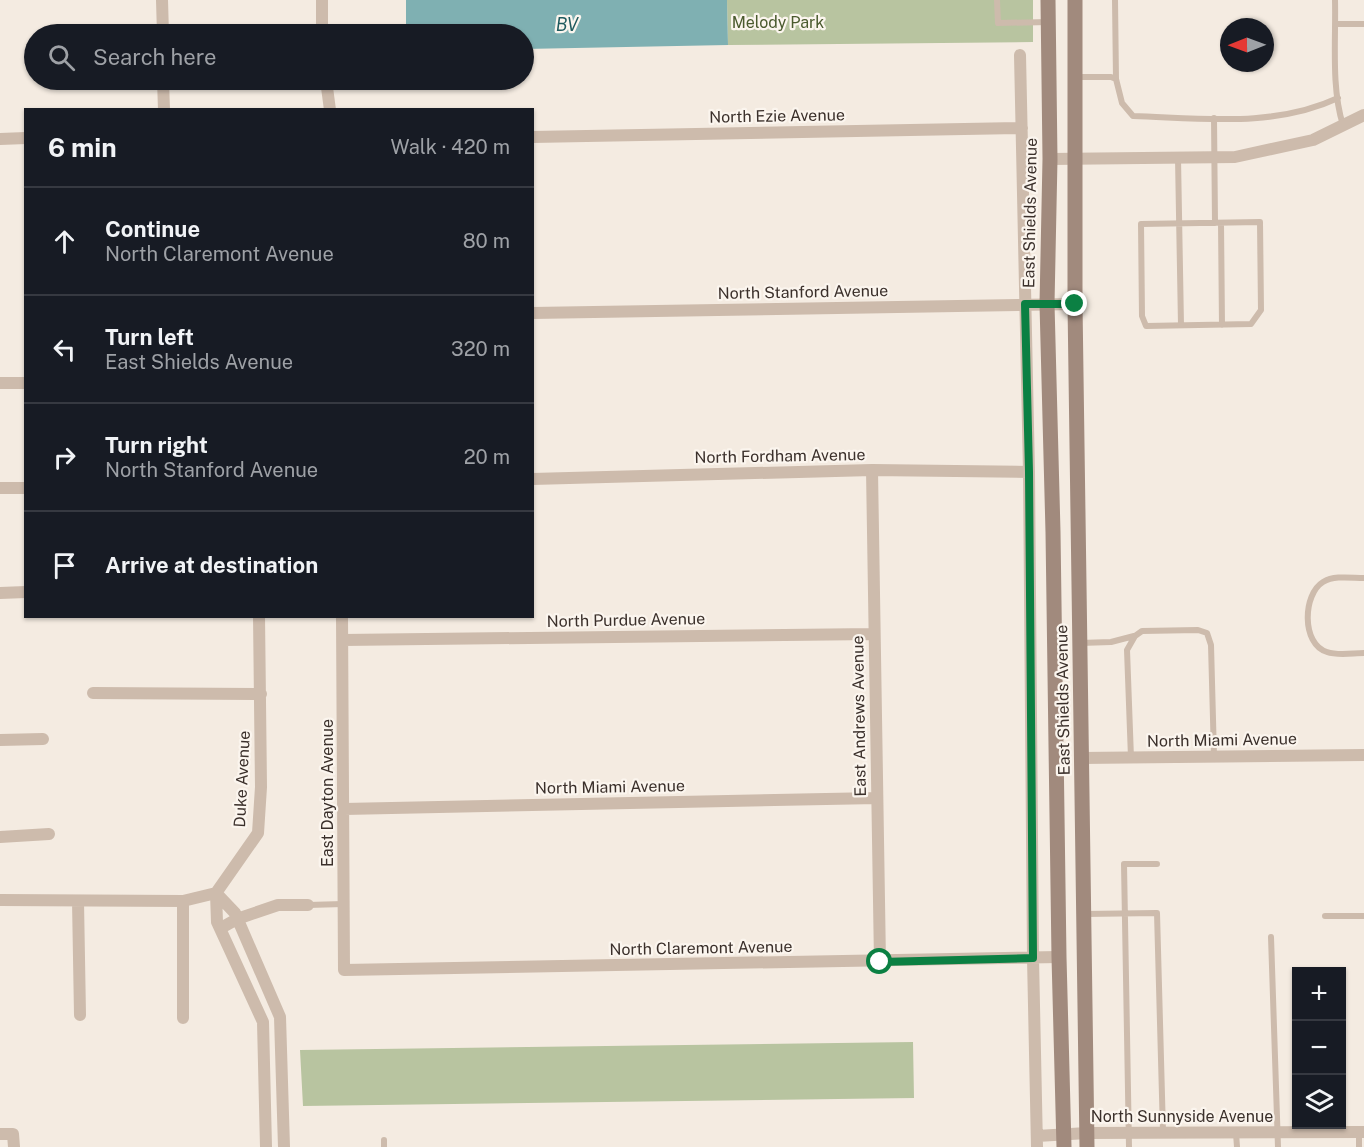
<!DOCTYPE html>
<html lang="en">
<head>
<meta charset="utf-8">
<style>
	body { margin:0; font-family:"Public Sans",sans-serif; background:#20242c; color:#f1f3f6 }
	.controls { position:absolute; right:18px; bottom:18px; display:grid; overflow:hidden; border-radius:0px; box-shadow:0 2px 4px #0004 }
	.controls button { width:54px; height:54px; display:grid; place-items:center; padding:0; border:0; border-bottom:2px solid #363941; background:#171b24; color:#f1f3f6; font:30px sans-serif }
	.compass { position:absolute; left:1220px; top:18px; width:54px; height:54px; border-radius:50%; background:#171b24; box-shadow:0 2px 4px #0004; rotate:269deg }
	.stop { position:absolute; width:18px; height:18px; margin:-14px; border:4px solid #0b8043; border-radius:50%; background:#fff }
	.stop.end { background:#0b8043; border-color:#fff; box-shadow:0 2px 6px #0008 }
	.list { margin:0; padding:0; list-style:none }
	h2 { display:flex; justify-content:space-between; align-items:center; height:78px; margin:0; padding:0 24px; font-size:26px }
	h2 small { font-size:20px; font-weight:400; color:#9ea1a6 }
	.list li { display:grid; grid-template-columns:39px 1fr auto; gap:18px; align-items:center; box-sizing:border-box; height:108px; padding:0 24px; border-top:2px solid #363941 }
	.list b { display:block; font-size:22px; white-space:nowrap }
	.list p { margin:0; font-size:20px; white-space:nowrap; color:#9ea1a6 }
	.list em { font-size:20px; font-style:normal; color:#9ea1a6 }
	.icon { flex:none; width:33px; height:33px; fill:none; stroke:currentColor; stroke-width:2; stroke-linecap:round; stroke-linejoin:round }
	.map { position:relative; flex:none; width:1364px; height:1147px; overflow:hidden }
	.search { position:absolute; background:#171b24; box-shadow:0 2px 4px #0004; left:24px; top:24px; width:510px; height:66px; display:flex; align-items:center; gap:15px; box-sizing:border-box; padding:0 21px; border-radius:33px; color:#9ea1a6; font-size:22px }
	.panel { position:absolute; background:#171b24; box-shadow:0 2px 4px #0004; left:24px; top:108px; width:510px; height:510px; border-radius:0px }
	.map>svg:first-child { display:block }
	.green { fill:#b8c4a0 }
	.water { fill:#7fb0b2 }
	.lines { fill:none; stroke-linecap:round; stroke-linejoin:round }
	.lane { stroke:#cdbbac; stroke-width:6 }
	.street { stroke:#cdbbac; stroke-width:12 }
	.secondary { stroke:#a18a7d; stroke-width:15 }
	.route { stroke:#0b8043; stroke-width:8 }
	.labels { text-anchor:middle; dominant-baseline:central; stroke-width:4.5; stroke-linejoin:round; paint-order:stroke }
	.park-label { font-size:16px; fill:#4a5a2e; stroke:#fbf5ee }
	.street-label { font-size:16px; fill:#3b302b; stroke:#fbf5ee }
	.water-label { font-size:18px; font-style:italic; fill:#1f5a5e; stroke:#fbf5ee }
</style>
</head>
<body>
<div class="map">
<svg width="1364" height="1147" viewBox="0 0 1364 1147">
	<rect width="100%" height="100%" fill="#f4ebe1"/>
	<path class="green" d="M727,0H1033V42L728,45Z
		M913,1042L914,1098L303,1106L300,1050Z"/>
	<path class="water" d="M406,0H727L728,45L524,49V34H406Z"/>
	<g class="lines">
		<path class="lane" d="M997,0L998,23L1048,22
			M1115,0L1116,79
			M1335,0C1336,39 1331,88 1343,125
			M1336,24H1364
			M1076,77H1111L1116,79L1122,103L1133,116C1201,118 1274,128 1338,98
			M1214,118L1215,223
			M1178,158L1181,325
			M1260,222L1261,310L1251,324L1146,326L1142,316L1141,224Z
			M1221,223L1222,325
			M1364,578C1351,578 1335,575 1323,582C1303,594 1301,644 1327,652C1338,656 1353,653 1364,653
			M1080,643L1111,642L1134,636
			M1131,758L1127,650L1135,636L1142,631L1198,630L1207,633L1211,645L1214,756
			M308,905L343,904
			M1085,914L1157,913L1163,1132
			M1325,916H1364
			M1271,937L1278,1147
			M1359,1132V1147
			M1236,1133L1237,1147
			M384,1147V1140
			M1129,1147L1124,864H1157"/>
		<path class="street" d="M162,0L163,34
			M322,0V34
			M1020,55L1029,472L1033,958L1037,1147
			M163,80L164,110
			M326,80L330,110
			M532,137L1022,128
			M0,139L26,138
			M1050,159L1235,157L1313,140L1364,115
			M532,313L1075,304
			M0,383H26
			M872,470L880,962
			M532,479L872,470L1029,472
			M0,488H26
			M0,593L26,592
			M342,616L344,970L1059,957
			M343,640L874,634
			M93,693L261,694
			M0,740L43,739
			M1081,758L1364,755
			M344,809L877,798
			M0,837L49,834
			M216,893L235,913L280,1017L284,1147
			M216,893L217,922L263,1022L266,1147
			M0,900L183,901L216,893L258,833L261,787L259,616
			M78,901L80,1015
			M183,901V1018
			M221,928L237,919L278,905H308
			M0,1134H13L14,1147
			M1037,1136L1087,1133L1364,1132"/>
		<path class="secondary" d="M1048,0L1050,159L1047,304L1053,532L1059,957L1064,1147
			M1075,0V304L1087,1147"/>
	</g>
	<g class="lines">
		<path class="route" d="M880,962L1033,958L1029,472L1025,304H1075"/>
	</g>
	<g class="labels">
		<g class="park-label">
			<text x="778" y="22">Melody Park</text>
		</g>
		<g class="street-label">
			<text transform="translate(777 116) rotate(-1)">North Ezie Avenue</text>
			<text transform="translate(1030 213) rotate(-89)">East Shields Avenue</text>
			<text transform="translate(803 292) rotate(-1)">North Stanford Avenue</text>
			<text transform="translate(780 456) rotate(-1)">North Fordham Avenue</text>
			<text transform="translate(626 620) rotate(-1)">North Purdue Avenue</text>
			<text transform="translate(1063 700) rotate(-91)">East Shields Avenue</text>
			<text transform="translate(859 716) rotate(-91)">East Andrews Avenue</text>
			<text transform="translate(1222 740) rotate(-1)">North Miami Avenue</text>
			<text transform="translate(242 779) rotate(-87)">Duke Avenue</text>
			<text transform="translate(610 787) rotate(-1)">North Miami Avenue</text>
			<text transform="translate(327 793) rotate(-90)">East Dayton Avenue</text>
			<text transform="translate(701 948) rotate(-1)">North Claremont Avenue</text>
			<text x="1182" y="1116">North Sunnyside Avenue</text>
		</g>
		<g class="water-label">
			<text x="567" y="24">BV</text>
		</g>
	</g>
</svg>
<div class="controls">
<button>+</button>
<button>−</button>
<button><svg class="icon" aria-label="layers" viewBox="0 0 24 24"><path d="M12 4l9 5-9 5-9-5zM3 14l9 5 9-5"/></svg></button>
</div>
<svg class="compass" viewBox="-18 -18 36 36"><path d="M0-13l5 13h-10z" fill="#e53935"/><path d="M0 13l5-13h-10z" fill="#9ea1a6"/></svg>
<div class="stop" style="left:880px;top:962px"></div>
<div class="stop end" style="left:1075px;top:304px"></div>
<div class="search"><svg class="icon" aria-label="search" viewBox="0 0 24 24"><circle cx="10" cy="10" r="6"/><path d="M15 15l6 6"/></svg>Search here</div>
<section class="panel">
<h2>6 min<small>Walk · 420 m</small></h2>
<ul class="list">
<li><svg class="icon" aria-label="ahead" viewBox="0 0 24 24"><path d="M12 20V5M6 11l6-6 6 6"/></svg><div><b>Continue</b><p>North Claremont Avenue</p></div><em>80 m</em></li>
<li><svg class="icon" aria-label="left" viewBox="0 0 24 24"><path d="M17 20v-9H6M10 6l-5 5 5 5"/></svg><div><b>Turn left</b><p>East Shields Avenue</p></div><em>320 m</em></li>
<li><svg class="icon" aria-label="right" viewBox="0 0 24 24"><path d="M7 20v-9h11M14 6l5 5-5 5"/></svg><div><b>Turn right</b><p>North Stanford Avenue</p></div><em>20 m</em></li>
<li><svg class="icon" aria-label="arrive" viewBox="0 0 24 24"><path d="M6 21V4h12l-3 4 3 4H6"/></svg><div><b>Arrive at destination</b></div></li>
</ul>
</section>
</div>
</body>
</html>
